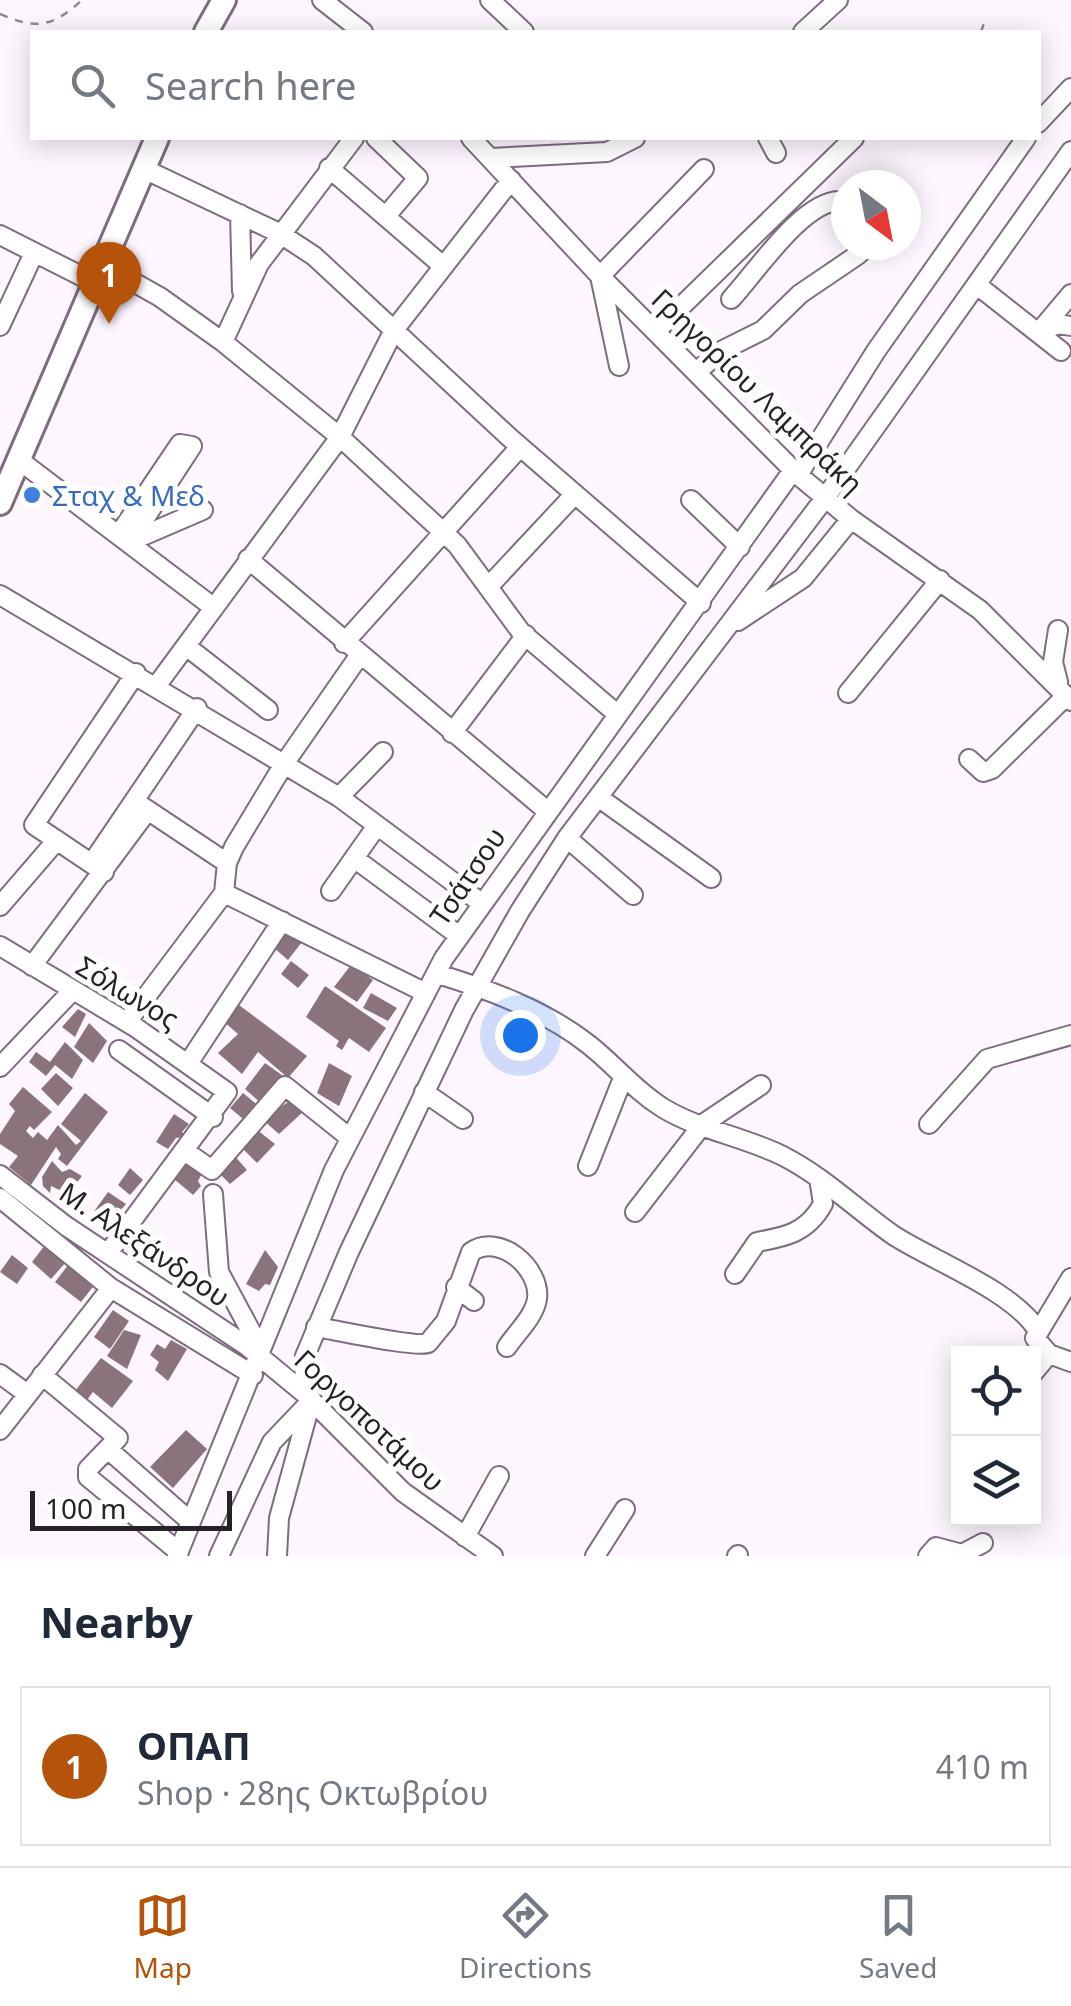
<!DOCTYPE html>
<html lang="en">
<head>
<meta charset="utf-8">
<style>
	body { margin:0; font-family:"Noto Sans",sans-serif; background:#f2f2f3; color:#1f2937 }
	.controls { position:absolute; right:30px; bottom:30px; display:grid; overflow:hidden; border-radius:0px; box-shadow:0 5px 25px #0003 }
	.controls button { width:90px; height:90px; display:grid; place-items:center; padding:0; border:0; border-bottom:2px solid #e0e1e3; background:#fff; color:#1f2937; font:50px sans-serif }
	.compass { position:absolute; left:831px; top:170px; width:90px; height:90px; border-radius:50%; background:#fff; box-shadow:0 5px 25px #0003; rotate:148deg }
	.scale { position:absolute; left:30px; bottom:25px; width:202px; box-sizing:border-box; padding-left:10px; border:5px solid #282129; border-top:0; font-size:28px; line-height:35px; white-space:nowrap; color:#282129; -webkit-text-stroke:8px #fff; paint-order:stroke }
	.you { position:absolute; left:520px; top:1035px; width:35px; height:35px; margin:-25px; border:8px solid #fff; border-radius:50%; background:#1a73e8; box-shadow:0 0 0 15px #1a73e833 }
	.badge { display:grid; place-items:center; width:65px; height:65px; border-radius:50%; background:#b45309; color:#fff; font-size:32px; font-weight:700 }
	.pin { position:absolute; translate:-50% -82px; filter:drop-shadow(0 2px 5px #0008) }
	.pin::after { content:''; position:absolute; top:52px; width:35px; height:30px; background:inherit; clip-path:polygon(0 0,100% 0,50% 100%) }
	.list { margin:0; padding:0; list-style:none }
	h2 { display:flex; justify-content:space-between; align-items:center; height:130px; margin:0; padding:0 40px; font-size:42px }
	h2 small { font-size:32px; font-weight:400; color:#747a83 }
	.list li { display:grid; grid-template-columns:65px 1fr auto; gap:30px; align-items:center; box-sizing:border-box; height:160px; margin:0 20px 20px; padding:0 20px; border:2px solid #e0e1e3; border-radius:0px }
	.list b { display:block; font-size:38px; white-space:nowrap }
	.list p { margin:0; font-size:32px; white-space:nowrap; color:#747a83 }
	.list em { font-size:32px; font-style:normal; color:#747a83 }
	.icon { flex:none; width:55px; height:55px; fill:none; stroke:currentColor; stroke-width:2; stroke-linecap:round; stroke-linejoin:round }
	.map { position:relative; flex:none; width:1071px; height:1556px; overflow:hidden }
	.search { position:absolute; background:#fff; box-shadow:0 5px 25px #0003; left:30px; right:30px; top:30px; height:110px; display:flex; align-items:center; gap:25px; box-sizing:border-box; padding:0 35px; border-radius:0px; color:#747a83; font-size:38px }
	.sheet { height:310px; background:#fff }
	nav { display:flex; justify-content:space-around; align-items:center; box-sizing:border-box; height:140px; border-top:2px solid #e0e1e3; background:#fff; font-size:28px; color:#747a83 }
	nav a { display:grid; justify-items:center; gap:5px }
	nav .on { color:#b45309 }
	.map>svg:first-child { display:block }
	.building { fill:#8b737e }
	.lines { fill:none; stroke-linecap:round; stroke-linejoin:round }
	.minor-casing { stroke:#7d6d7f; stroke-width:22 }
	.major-casing { stroke:#7d6d7f; stroke-width:28 }
	.path { stroke:#8d868e; stroke-width:2.5; stroke-dasharray:8 8; stroke-linecap:butt }
	.minor { stroke:#fff; stroke-width:18 }
	.major { stroke:#fff; stroke-width:22 }
	.shop-dot { fill:#3f7fe0; stroke:#fff; stroke-width:4 }
	.labels { text-anchor:middle; dominant-baseline:central; stroke-width:10; stroke-linejoin:round; paint-order:stroke }
	.street-label { font-size:28px; fill:#282129; stroke:#fff }
	.shop-label { font-size:28px; fill:#366cbe; stroke:#fff; text-anchor:start }
</style>
</head>
<body>
<div class="map">
<svg width="1071" height="1556" viewBox="0 0 1071 1556">
	<rect width="100%" height="100%" fill="#fef6ff"/>
	<path class="building" d="M286,930L306,937L288,960L274,948Z
		M291,961L309,975L298,988L281,974Z
		M351,965L373,980L357,1002L334,987Z
		M325,986L386,1028L369,1052L349,1038L342,1050L336,1046L339,1041L306,1017Z
		M371,993L397,1008L388,1021L363,1008Z
		M235,1002L307,1056L288,1078L258,1052L242,1074L218,1053L238,1034L223,1021Z
		M78,1009L86,1014L75,1037L62,1027Z
		M89,1023L107,1041L93,1063L74,1047Z
		M65,1042L83,1060L72,1079L55,1065L46,1076L29,1062L36,1052L50,1062Z
		M265,1063L286,1078L262,1104L245,1089Z
		M329,1063L352,1076L339,1106L317,1093Z
		M56,1073L73,1088L58,1106L41,1089Z
		M23,1087L52,1112L34,1130L30,1126L26,1131L33,1138L38,1132L47,1140L58,1125L76,1145L81,1141L61,1124L85,1093L108,1112L67,1166L58,1159L61,1154L56,1147L31,1185L9,1167L18,1156L0,1144V1134L15,1111L9,1104Z
		M243,1093L260,1107L248,1123L230,1108Z
		M292,1099L304,1111L279,1134L263,1120Z
		M174,1114L189,1124L182,1132L186,1137L176,1138L168,1149L156,1142Z
		M256,1129L275,1144L257,1163L240,1146Z
		M232,1153L247,1170L230,1184L215,1169Z
		M191,1159L204,1170L198,1181L201,1186L193,1195L174,1179Z
		M52,1161L62,1172L70,1169L82,1176L68,1194L51,1186L50,1193L43,1186L42,1177Z
		M130,1168L143,1180L130,1195L118,1185Z
		M108,1192L126,1204L106,1228L90,1217Z
		M45,1245L66,1262L51,1279L32,1262Z
		M265,1250L278,1267L270,1285L265,1284L259,1291L246,1284Z
		M12,1255L28,1268L17,1284L0,1272Z
		M69,1264L96,1283L81,1302L55,1282Z
		M113,1310L129,1321L110,1349L94,1337Z
		M124,1330L141,1335L127,1369L107,1356Z
		M171,1340L187,1349L168,1381L155,1370L159,1362L150,1355L157,1344L165,1349Z
		M101,1358L133,1381L112,1408L93,1392L87,1400L75,1391Z
		M186,1430L207,1449L173,1488L150,1467Z"/>
	<g class="lines">
		<defs>
			<path id="minor" d="M322,0L363,32
				M490,0L524,32
				M803,32L838,0
				M1038,123L1071,88
				M376,138L418,178L386,216
				M471,138L600,276L798,475L851,519L980,610L1071,701
				M768,138L776,153
				M491,158L607,152L635,138
				M329,168L443,266
				M144,169L279,233L314,256L509,437L701,603
				M240,214L242,291
				M0,235L97,284
				M105,266L160,297L223,342L340,437L457,545L521,632L617,714
				M977,285L1061,351
				M731,299C757,271 802,202 839,201L846,208
				M0,326L34,253
				M656,331L854,138
				M1039,332L1071,294
				M1040,332L1058,324L1071,326
				M223,342L259,264L354,138
				M619,366L600,276L704,169
				M696,372L723,350L763,330L800,294L859,254L861,245
				M19,460L213,607
				M798,475L876,351L1026,138
				M691,500L740,547
				M120,533L180,444L192,446L130,541
				M131,541L203,510
				M248,559L546,810
				M489,586L575,494
				M0,595L339,797L480,902
				M738,621L803,578L851,519
				M344,643L520,447
				M186,646L268,710
				M1058,682L1053,662L1058,630
				M157,685L340,437L394,330L511,180
				M848,693L940,580
				M452,733L526,635
				M969,759L983,772L992,769L1066,696
				M339,797L383,752
				M598,797L711,878
				M140,805L227,863
				M567,838L633,895
				M354,858L458,935
				M92,863L197,708
				M104,872L34,825L136,673
				M331,891L376,827
				M224,893L426,993
				M0,906L57,840
				M0,946L135,1027L227,1092L108,1253
				M32,966L148,810
				M438,974C490,990 546,1011 588,1044C615,1065 634,1090 663,1108C699,1130 745,1137 783,1156C824,1177 856,1209 893,1235C933,1261 1014,1291 1038,1331
				M127,1022L224,893L227,863L234,847L284,764L359,656
				M119,1050L213,1117
				M189,1062L282,921
				M0,1067L73,990
				M424,1092L463,1119
				M929,1124L987,1059L1071,1035
				M186,1152L212,1170L285,1086L350,1138
				M588,1166L623,1078
				M0,1175L66,1226L247,1346L304,1393L403,1492L493,1556
				M213,1194L219,1272L255,1339L260,1357
				M0,1198L111,1288L253,1375
				M635,1212L703,1124L761,1085
				M735,1274L757,1242C785,1237 807,1233 823,1204L819,1178
				M1071,1278L1035,1338L1049,1354L1071,1362
				M456,1287L474,1301
				M316,1327C336,1330 416,1348 428,1343L446,1321L471,1252C499,1232 541,1268 537,1299C534,1317 517,1332 507,1347
				M1034,1372L1049,1354
				M0,1374L26,1393
				M42,1375L118,1438L88,1469V1477L179,1552
				M304,1393L305,1356L349,1252L464,1010L520,911L567,838L825,498L1071,151
				M0,1430L111,1288
				M110,1451L191,1522
				M465,1537L499,1476
				M177,1556L334,1170L444,958L794,469
				M219,1556L272,1442L312,1400
				M277,1556L279,1518L311,1401
				M595,1556L625,1509
				M737,1556L738,1555
				M928,1556L936,1547L962,1554L983,1543"/>
			<path id="major" d="M206,32L224,0
				M0,503L157,138"/>
		</defs>
		<use href="#minor" class="minor-casing"/>
		<use href="#major" class="major-casing"/>
		<path class="path" d="M0,14C36,30 53,27 82,0
			M981,32L986,17"/>
		<use href="#minor" class="minor"/>
		<use href="#major" class="major"/>
	</g>
	<circle class="shop-dot" cx="32" cy="495" r="10"/>
	<g class="labels">
		<g class="street-label">
			<text transform="translate(758 391) rotate(44)">Γρηγορίου Λαμπράκη</text>
			<text transform="translate(467 876) rotate(-56)">Τσάτσου</text>
			<text transform="translate(128 992) rotate(31)">Σόλωνος</text>
			<text transform="translate(145 1244) rotate(34)">Μ. Αλεξάνδρου</text>
			<text transform="translate(370 1420) rotate(43)">Γοργοποτάμου</text>
		</g>
		<g class="shop-label">
			<text x="52" y="495">Σταχ &amp; Μεδ</text>
		</g>
	</g>
</svg>
<div class="controls">
<button><svg class="icon" aria-label="locate" viewBox="0 0 24 24"><circle cx="12" cy="12" r="6"/><path d="M12 2v4M12 18v4M2 12h4M18 12h4"/></svg></button>
<button><svg class="icon" aria-label="layers" viewBox="0 0 24 24"><path d="M12 4l9 5-9 5-9-5zM3 14l9 5 9-5"/></svg></button>
</div>
<svg class="compass" viewBox="-18 -18 36 36"><path d="M0-13l5 13h-10z" fill="#e53935"/><path d="M0 13l5-13h-10z" fill="#747a83"/></svg>
<div class="scale">100 m</div>
<div class="you"></div>
<div class="pin badge" style="left:109px;top:324px">1</div>
<div class="search"><svg class="icon" aria-label="search" viewBox="0 0 24 24"><circle cx="10" cy="10" r="6"/><path d="M15 15l6 6"/></svg>Search here</div>
</div>
<section class="sheet">
<h2>Nearby<small></small></h2>
<ul class="list">
<li><span class="badge">1</span><div><b>ΟΠΑΠ</b><p>Shop · 28ης Οκτωβρίου</p></div><em>410 m</em></li>
</ul>
</section>
<nav>
<a class="on"><svg class="icon" aria-label="map" viewBox="0 0 24 24"><path d="M3 6l6-2 6 2 6-2v14l-6 2-6-2-6 2zM9 4v14M15 6v14"/></svg>Map</a>
<a><svg class="icon" aria-label="directions" viewBox="0 0 24 24"><path d="M12 3l9 9-9 9-9-9zM9 14v-3h6M13 9l2 2-2 2"/></svg>Directions</a>
<a><svg class="icon" aria-label="saved" viewBox="0 0 24 24"><path d="M7 4h10v16l-5-4-5 4z"/></svg>Saved</a>
</nav>
</body>
</html>
